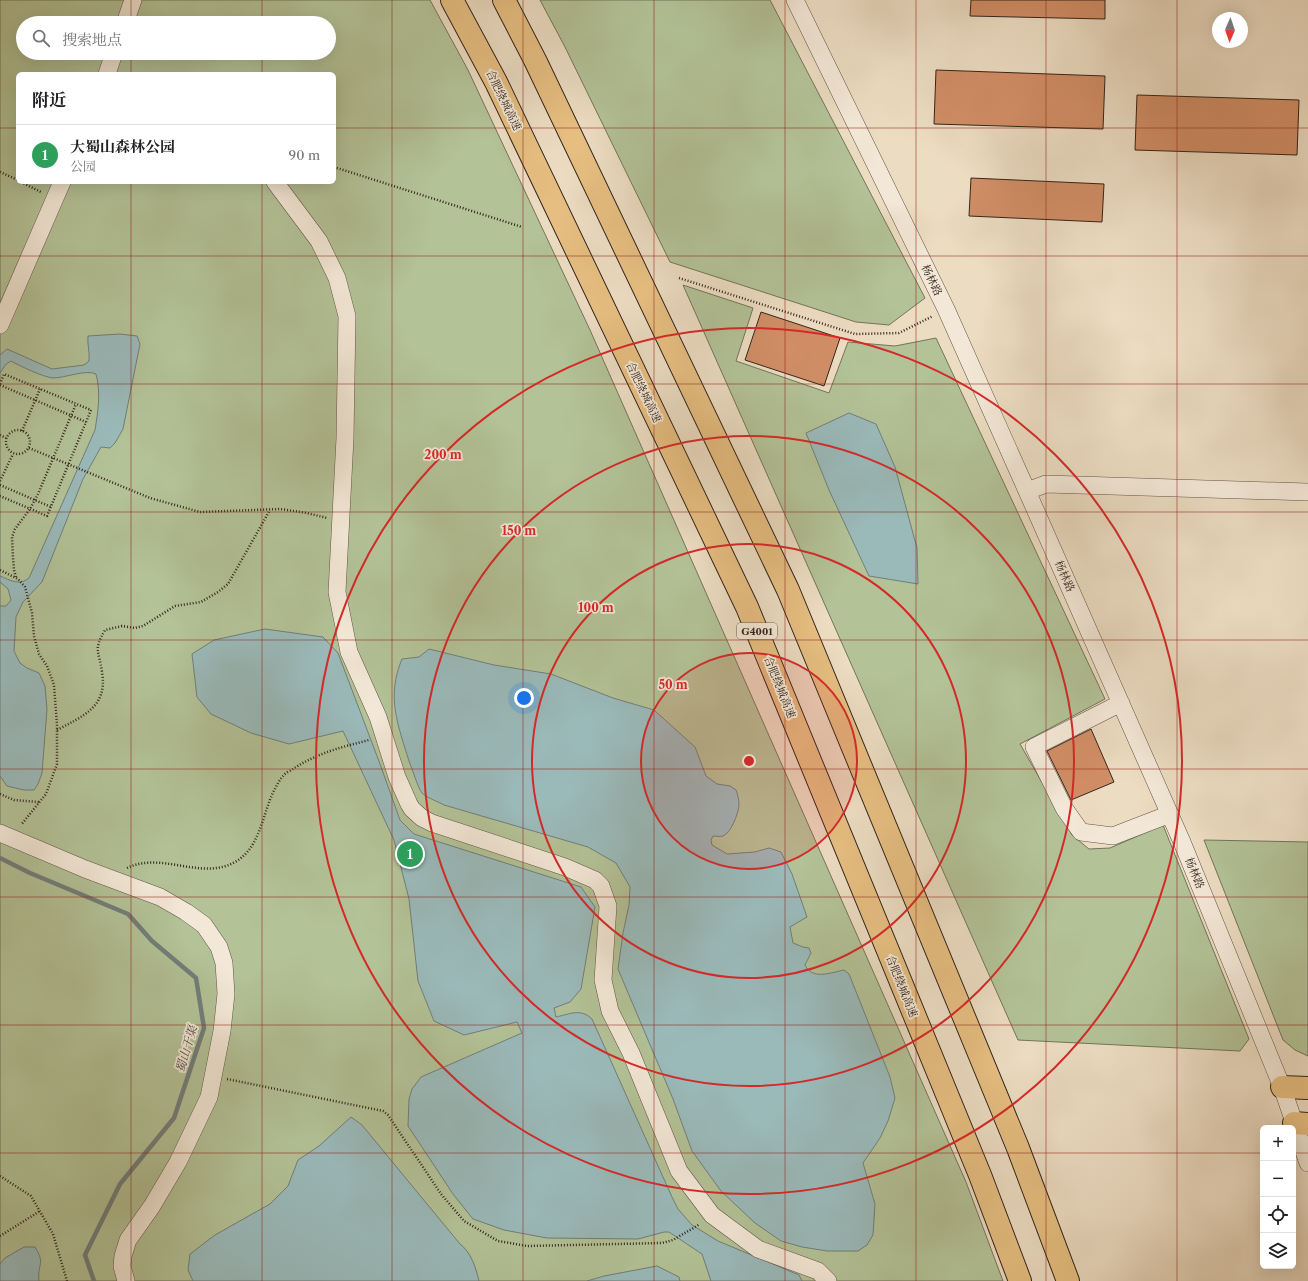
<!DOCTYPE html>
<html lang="zh">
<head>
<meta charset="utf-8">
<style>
	body { margin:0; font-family:"Libre Caslon Text","Noto Serif SC",serif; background:#f6f6f6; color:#202124 }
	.controls { position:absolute; right:12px; bottom:12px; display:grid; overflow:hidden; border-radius:6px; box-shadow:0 4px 16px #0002 }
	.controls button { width:36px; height:36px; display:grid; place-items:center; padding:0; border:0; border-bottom:1px solid #e0e0e0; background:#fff; color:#202124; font:20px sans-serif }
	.compass { position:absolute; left:1212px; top:12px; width:36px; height:36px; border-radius:50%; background:#fff; box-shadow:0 4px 16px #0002; rotate:182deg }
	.you { position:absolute; left:524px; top:698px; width:14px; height:14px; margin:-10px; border:3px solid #fff; border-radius:50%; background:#1a73e8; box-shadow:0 0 0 6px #1a73e833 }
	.badge { display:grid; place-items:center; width:26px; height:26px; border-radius:50%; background:#111827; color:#fff; font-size:13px; font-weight:700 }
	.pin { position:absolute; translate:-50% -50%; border:2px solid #fff; box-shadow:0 1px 4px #0006 }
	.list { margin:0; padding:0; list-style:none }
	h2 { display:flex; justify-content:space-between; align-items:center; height:52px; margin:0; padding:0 16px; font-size:17px }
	h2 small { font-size:13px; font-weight:400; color:#757577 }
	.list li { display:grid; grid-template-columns:26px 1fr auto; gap:12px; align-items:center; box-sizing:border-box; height:60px; padding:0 16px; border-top:1px solid #e0e0e0 }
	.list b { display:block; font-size:15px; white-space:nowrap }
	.list p { margin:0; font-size:13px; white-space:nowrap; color:#757577 }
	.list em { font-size:13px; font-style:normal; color:#757577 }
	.icon { flex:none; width:22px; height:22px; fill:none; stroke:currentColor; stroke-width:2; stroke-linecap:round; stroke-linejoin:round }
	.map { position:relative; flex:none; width:1308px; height:1281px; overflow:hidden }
	.search { position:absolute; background:#fff; box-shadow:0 4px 16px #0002; left:16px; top:16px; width:320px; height:44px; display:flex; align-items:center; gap:10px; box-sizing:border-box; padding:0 14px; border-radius:22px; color:#757577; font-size:15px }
	.panel { position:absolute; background:#fff; box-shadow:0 4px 16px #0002; left:16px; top:72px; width:320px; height:112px; border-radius:6px }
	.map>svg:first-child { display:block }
	.green { fill:#b3c297; stroke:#73745a; fill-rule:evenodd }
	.water { fill:#9ababa; stroke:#717e7b }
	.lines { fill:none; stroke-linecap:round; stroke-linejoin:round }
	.stream { stroke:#717e7b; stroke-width:4.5 }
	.building { fill:#d18e66; stroke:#33251d }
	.minor-casing { stroke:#615346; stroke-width:18 }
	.major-casing { stroke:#33251d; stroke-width:24 }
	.highway-casing { stroke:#33251d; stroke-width:24 }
	.path { stroke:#33251d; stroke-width:2.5; stroke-dasharray:1 2; stroke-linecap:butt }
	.minor { stroke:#f3e8d7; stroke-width:17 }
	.major { stroke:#e6be81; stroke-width:22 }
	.highway { stroke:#e6be81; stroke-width:22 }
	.grid { fill:none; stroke:#8f2418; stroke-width:1; stroke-opacity:0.55 }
	.ring { fill:none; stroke:#d62828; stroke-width:2 }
	.labels { text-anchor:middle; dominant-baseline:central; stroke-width:3.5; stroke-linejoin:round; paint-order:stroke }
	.shield { fill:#f3e8d7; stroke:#6d6055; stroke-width:1 }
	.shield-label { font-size:10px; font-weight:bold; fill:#33251d }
	.street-label { font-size:11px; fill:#33251d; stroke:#f3e8d7 }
	.water-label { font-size:12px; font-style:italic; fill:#4d4a44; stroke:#f3e8d7 }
	.centre { fill:#d62828; stroke:#f3e8d7; stroke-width:2 }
	.ring-label { font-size:12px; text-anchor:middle; font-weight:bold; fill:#d62828; stroke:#f3e8d7; stroke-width:3.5; stroke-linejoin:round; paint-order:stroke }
</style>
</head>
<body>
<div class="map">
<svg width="1308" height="1281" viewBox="0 0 1308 1281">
	<rect width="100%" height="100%" fill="#ecdcc2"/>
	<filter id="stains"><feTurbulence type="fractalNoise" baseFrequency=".005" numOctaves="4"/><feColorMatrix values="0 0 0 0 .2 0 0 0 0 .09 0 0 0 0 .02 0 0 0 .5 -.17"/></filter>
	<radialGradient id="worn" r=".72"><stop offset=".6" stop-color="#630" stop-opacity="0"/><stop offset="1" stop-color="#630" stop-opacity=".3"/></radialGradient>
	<path class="green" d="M0,0H430L468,70L590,330L966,1182L1003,1281H0ZM23,23H329V53H23ZM18,74H334V182H18Z
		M540,0H770L925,298L889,325L856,322L670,262L565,47Z
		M683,285L753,308L736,361L829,393L848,342L895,346L936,338L1105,699L1020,744L1072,835L1089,849L1110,848L1163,825L1249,1039L1240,1051L1018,1040Z
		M1204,840L1308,842V1056L1295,1050L1283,1040Z"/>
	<path class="water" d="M120,334L137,336L140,344L123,429L115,443L110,448L101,447L83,479L42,582L23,602L16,617L14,651L20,663L27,668L39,673L45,686L47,709L42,773L38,784L34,790H24L7,786L0,776V606H6L11,600L8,589L0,582V576C10,580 19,586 29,578L95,430C98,411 101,393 96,374C86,369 65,378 53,378C43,377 20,366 11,361L6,364L0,373V355L7,349L52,369L84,365L89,361C90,352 87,344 88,336Z
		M849,413L876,424L895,467L917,548L918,584L869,576L829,490L806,433Z
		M265,629L323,637L338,653L380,764L400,820L414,834L581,887L595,907L581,989L570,1002L554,1008L556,1017C570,1014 581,1008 592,1019L672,1197L678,1209L692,1225L718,1241L799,1275L802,1281H711L702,1254L669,1232H664L638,1239L547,1238L504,1230L473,1219L453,1194L408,1126L409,1099L412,1089L421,1077L522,1033L517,1022L464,1035L434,1021L418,981L409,899L394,840L343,731L289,744L251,733L211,714L197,697L192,654L214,640Z
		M429,649L494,665L551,674L613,698L654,710L695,747L706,776L717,784L730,786L736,790C738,795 739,800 739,806C738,814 731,833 723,836C720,837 716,836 713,836L711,840L712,845L727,854L755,852L769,848L781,852L792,874L807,917L790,927L793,943L803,947L809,948L811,953L805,965C812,980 830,973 844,970L849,974L890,1077L895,1098L888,1121L880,1138L863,1163L875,1204L873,1235L867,1245L858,1251H827L802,1247L781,1241L755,1223L721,1191L692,1151L673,1099L618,969L623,933L629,905L630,887L616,863L588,847L444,805C439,802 425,797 422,793C418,788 412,768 409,761C398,725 386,697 402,659L419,657Z
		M351,1117L362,1125L460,1244C471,1252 476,1268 479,1281H193L188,1270L190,1254L215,1235L270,1204L288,1186L298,1160L319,1146Z
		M24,1247H35C46,1265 37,1263 39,1281H0V1264L5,1258Z
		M657,1266L679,1277L680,1281H587L604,1276Z"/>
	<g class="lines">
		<path class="stream" d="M0,858L30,873L128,914L152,941L196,978L204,1028L174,1118L120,1184L85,1255L94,1281"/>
	</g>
	<path class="building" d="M971,0H1105V19L970,16Z
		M936,70L1105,76L1103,129L934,124Z
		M1137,95L1299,100L1297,155L1135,150Z
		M971,178L1104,184L1102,222L969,216Z
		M761,312L840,338L824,386L745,360Z
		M1091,729L1114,782L1071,800L1047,751Z"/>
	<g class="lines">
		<defs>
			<path id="minor" d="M795,0L946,309L1027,491L1182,842L1282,1087L1308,1163
				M125,23L133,0
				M107,74L114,53
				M275,182L319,241L337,278L347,316L345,438L337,592L349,652L378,717L397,777L409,804L412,809L422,818L432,823L565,867L595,880L601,886L608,906L603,980L610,1011L631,1053L679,1171L712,1215L758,1249L818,1271L828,1281
				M0,325L62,182
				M1027,491L1046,484L1308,492
				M1121,703L1034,747L1064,808L1081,832L1113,836L1170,814
				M0,833L85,869L160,897L186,912L204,925L219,947L224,963L226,994L222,1031L209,1097L178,1162L152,1206L128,1240L123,1256L122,1266L126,1281"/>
			<path id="major" d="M1282,1087L1308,1088
				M1294,1123L1308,1124"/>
			<path id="highway" d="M452,0L496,82L747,607L980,1175L1020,1281
				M504,0L535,60L788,590L1018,1148L1068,1281"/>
		</defs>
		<use href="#minor" class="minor-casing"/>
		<use href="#major" class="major-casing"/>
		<use href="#highway" class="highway-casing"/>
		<path class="path" d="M334,167L522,227
			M0,172L18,180
			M21,182L41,192
			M679,278L855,334L899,333L933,316
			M0,384L4,374L91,410L47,516L0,496
			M0,385L86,422
			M6 442a12 12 0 1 1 24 0a12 12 0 1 1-24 0Z
			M22,431L40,389
			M0,435L6,438
			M29,448L150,498L200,512L280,509L307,513L327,518
			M0,481L13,454
			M0,485L51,507
			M0,570L18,579L25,587L32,613L34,636L39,654L47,666L54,685L57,725V764L46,794L21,825
			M16,577L14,570L13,558L12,537L15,529L30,509L38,494L76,404
			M57,730C83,716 108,707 102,672C99,650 93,651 105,630L122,626L135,628L143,626L175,606L201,602L218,592L228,584L270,510
			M0,794L14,800L39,802
			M127,868C162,851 201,881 235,862C262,847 262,811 276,787C278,783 280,779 283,776C285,773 290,771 293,769C317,753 342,747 369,740
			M227,1079L383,1111L388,1115L441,1194L464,1221L498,1241L527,1246L662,1243L673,1240L700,1224
			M0,1176L31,1196L53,1234L67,1281
			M0,1236L40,1211"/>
		<use href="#minor" class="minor"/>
		<use href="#major" class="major"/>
		<use href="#highway" class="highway"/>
	</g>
	<path class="grid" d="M131,0V23M262,0V23M392,0V1281M523,0V1281M654,0V1281M785,0V1281M916,0V1281M1046,0V1281M1177,0V1281M131,53V74M262,53V74M0,128H18M334,128H1308M131,182V1281M262,182V1281M0,256H1308M0,384H1308M0,512H1308M0,640H1308M0,769H1308M0,897H1308M0,1025H1308M0,1153H1263M1293,1153H1308"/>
	<circle cx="749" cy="761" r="108" fill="#d62828" fill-opacity=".12"/>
	<g class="ring">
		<circle cx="749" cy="761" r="108"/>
		<circle cx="749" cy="761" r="217"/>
		<circle cx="749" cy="761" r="325"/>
		<circle cx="749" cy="761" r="433"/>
	</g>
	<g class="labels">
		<rect class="shield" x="737" y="623" width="40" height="16" rx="3"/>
		<g class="shield-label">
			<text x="757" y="631">G4001</text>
		</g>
		<g class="street-label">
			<text transform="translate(504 100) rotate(64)">合肥绕城高速</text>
			<text transform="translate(932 280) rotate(64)">杨林路</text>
			<text transform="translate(644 392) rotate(64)">合肥绕城高速</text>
			<text transform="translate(1065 576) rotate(66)">杨林路</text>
			<text transform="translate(780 687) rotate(68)">合肥绕城高速</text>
			<text transform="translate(1195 873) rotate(68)">杨林路</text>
			<text transform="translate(902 986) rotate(68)">合肥绕城高速</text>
		</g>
		<g class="water-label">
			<text transform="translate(186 1049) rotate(-74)">蜀山干渠</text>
		</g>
	</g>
	<circle cx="749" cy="761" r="6" class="centre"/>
	<g class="ring-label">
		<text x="443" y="459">200 m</text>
		<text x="519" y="535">150 m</text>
		<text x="596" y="612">100 m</text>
		<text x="673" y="689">50 m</text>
	</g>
	<rect width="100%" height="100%" filter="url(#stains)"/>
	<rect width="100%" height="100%" fill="url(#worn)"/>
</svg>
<div class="controls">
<button>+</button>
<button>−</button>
<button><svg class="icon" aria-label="locate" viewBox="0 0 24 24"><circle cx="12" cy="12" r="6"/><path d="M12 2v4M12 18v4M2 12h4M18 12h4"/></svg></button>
<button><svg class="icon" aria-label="layers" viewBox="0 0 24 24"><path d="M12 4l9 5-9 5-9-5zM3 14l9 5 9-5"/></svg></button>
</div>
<svg class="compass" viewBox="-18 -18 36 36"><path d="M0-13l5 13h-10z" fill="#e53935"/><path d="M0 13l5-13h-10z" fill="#757577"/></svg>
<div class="you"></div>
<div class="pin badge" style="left:410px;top:854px;background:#2e9e5b">1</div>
<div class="search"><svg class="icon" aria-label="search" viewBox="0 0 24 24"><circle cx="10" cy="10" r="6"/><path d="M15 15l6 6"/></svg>搜索地点</div>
<section class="panel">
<h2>附近<small></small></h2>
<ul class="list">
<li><span class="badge" style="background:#2e9e5b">1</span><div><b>大蜀山森林公园</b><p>公园</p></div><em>90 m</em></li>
</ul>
</section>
</div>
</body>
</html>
